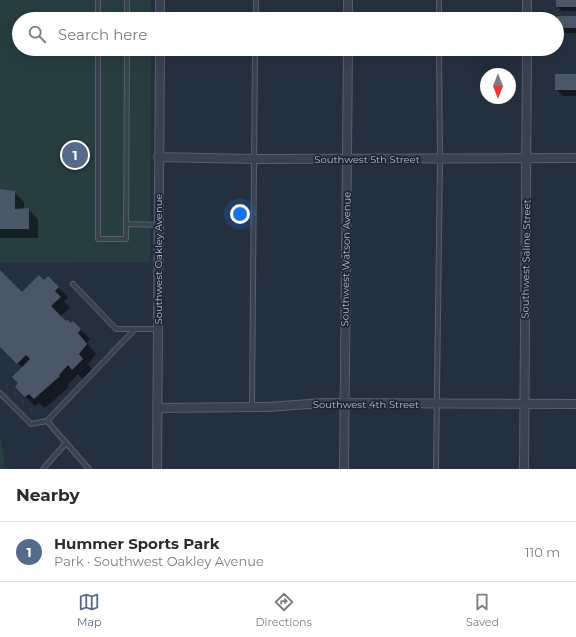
<!DOCTYPE html>
<html lang="en">
<head>
<meta charset="utf-8">
<style>
	body { margin:0; font-family:Montserrat,sans-serif; background:#f2f2f3; color:#2b2b33 }
	.compass { position:absolute; left:480px; top:68px; width:36px; height:36px; border-radius:50%; background:#fff; box-shadow:0 4px 16px #0002; rotate:180deg }
	.you { position:absolute; left:240px; top:214px; width:14px; height:14px; margin:-10px; border:3px solid #fff; border-radius:50%; background:#1a73e8; box-shadow:0 0 0 6px #1a73e833 }
	.badge { display:grid; place-items:center; width:26px; height:26px; border-radius:50%; background:#566a8c; color:#fff; font-size:13px; font-weight:700 }
	.pin { position:absolute; translate:-50% -50%; border:2px solid #fff; box-shadow:0 1px 4px #0006 }
	.list { margin:0; padding:0; list-style:none }
	h2 { display:flex; justify-content:space-between; align-items:center; height:52px; margin:0; padding:0 16px; font-size:17px }
	h2 small { font-size:13px; font-weight:400; color:#7c7c81 }
	.list li { display:grid; grid-template-columns:26px 1fr auto; gap:12px; align-items:center; box-sizing:border-box; height:60px; padding:0 16px; border-top:1px solid #e1e1e2 }
	.list b { display:block; font-size:15px; white-space:nowrap }
	.list p { margin:0; font-size:13px; white-space:nowrap; color:#7c7c81 }
	.list em { font-size:13px; font-style:normal; color:#7c7c81 }
	.icon { flex:none; width:22px; height:22px; fill:none; stroke:currentColor; stroke-width:2; stroke-linecap:round; stroke-linejoin:round }
	.map { position:relative; flex:none; width:576px; height:469px; overflow:hidden }
	.search { position:absolute; background:#fff; box-shadow:0 4px 16px #0002; left:12px; right:12px; top:12px; height:44px; display:flex; align-items:center; gap:10px; box-sizing:border-box; padding:0 14px; border-radius:22px; color:#7c7c81; font-size:15px }
	.sheet { height:112px; background:#fff }
	nav { display:flex; justify-content:space-around; align-items:center; box-sizing:border-box; height:56px; border-top:1px solid #e1e1e2; background:#fff; font-size:11px; color:#7c7c81 }
	nav a { display:grid; justify-items:center; gap:2px }
	nav .on { color:#566a8c }
	.map>svg:first-child { display:block }
	.green { fill:#273d40 }
	.shadow { fill:#0007 }
	.building { fill:#4b5767 }
	.lines { fill:none; stroke-linecap:round; stroke-linejoin:round }
	.service-casing { stroke:#56606c; stroke-width:6 }
	.minor-casing { stroke:#56606c; stroke-width:10 }
	.service { stroke:#39424e; stroke-width:4 }
	.minor { stroke:#39424e; stroke-width:8 }
	.labels { text-anchor:middle; dominant-baseline:central; stroke-width:3.5; stroke-linejoin:round; paint-order:stroke }
	.street-label { font-size:10px; fill:#b5bdc9; stroke:#1d2734 }
</style>
</head>
<body>
<div class="map">
<svg width="576" height="469" viewBox="0 0 576 469">
	<rect width="100%" height="100%" fill="#25303f"/>
	<path class="green" d="M0,0H151V19H19V49H151L150,262L0,263Z
		M0,437L1,438L5,469H0Z"/>
	<path class="shadow" d="M557,0H576V11H562L557,6Z
		M576,17V33H563L558,28Z
		M576,75V96H563L556,89Z
		M0,190L14,192L24,202V209H28L38,219V238H0Z
		M0,272L22,293L44,282L48,277L68,297L64,302L70,307L60,317L66,323L71,325L73,322L90,339L87,343L96,354L88,364L92,369L83,379L78,374L67,386L69,387L45,408L39,403L35,406L16,387L20,383L23,368L0,346Z"/>
	<path class="building" d="M556,0H576V7H556Z
		M557,16H576V28H557Z
		M555,74H576V90H555Z
		M0,189L15,191V209L29,208V229H0Z
		M0,270L22,292L39,275L44,280L48,276L59,287L55,291L61,297L51,306L66,321L68,320L71,323L73,321L81,329L78,333L87,344L79,354L83,359L72,370L68,365L59,375L60,376L34,399L29,394L25,397L15,387L18,383L12,377L30,359L26,355L17,364L0,347Z"/>
	<g class="lines">
		<defs>
			<path id="service" d="M439,0V19
				M98,19V0
				M127,19V0
				M256,19V0
				M98,49V239H126L127,49
				M126,224L158,225
				M73,284L116,329H157
				M0,393L31,424L47,421L135,329
				M252,407L255,49
				M47,421L89,469
				M43,469L66,443
				M436,469L440,159L439,49"/>
			<path id="minor" d="M527,0V19
				M160,19V0
				M348,19V0
				M158,157L254,159L576,158
				M157,408L267,407L324,403L576,404
				M157,469L160,49
				M344,469L348,49
				M524,469L527,49"/>
		</defs>
		<use href="#service" class="service-casing"/>
		<use href="#minor" class="minor-casing"/>
		<use href="#service" class="service"/>
		<use href="#minor" class="minor"/>
	</g>
	<g class="labels">
		<g class="street-label">
			<text x="367" y="159">Southwest 5th Street</text>
			<text transform="translate(158 259) rotate(-90)">Southwest Oakley Avenue</text>
			<text transform="translate(346 259) rotate(-89)">Southwest Watson Avenue</text>
			<text transform="translate(526 259) rotate(-89)">Southwest Saline Street</text>
			<text x="366" y="404">Southwest 4th Street</text>
		</g>
	</g>
</svg>
<svg class="compass" viewBox="-18 -18 36 36"><path d="M0-13l5 13h-10z" fill="#e53935"/><path d="M0 13l5-13h-10z" fill="#7c7c81"/></svg>
<div class="you"></div>
<div class="pin badge" style="left:75px;top:155px">1</div>
<div class="search"><svg class="icon" aria-label="search" viewBox="0 0 24 24"><circle cx="10" cy="10" r="6"/><path d="M15 15l6 6"/></svg>Search here</div>
</div>
<section class="sheet">
<h2>Nearby<small></small></h2>
<ul class="list">
<li><span class="badge">1</span><div><b>Hummer Sports Park</b><p>Park · Southwest Oakley Avenue</p></div><em>110 m</em></li>
</ul>
</section>
<nav>
<a class="on"><svg class="icon" aria-label="map" viewBox="0 0 24 24"><path d="M3 6l6-2 6 2 6-2v14l-6 2-6-2-6 2zM9 4v14M15 6v14"/></svg>Map</a>
<a><svg class="icon" aria-label="directions" viewBox="0 0 24 24"><path d="M12 3l9 9-9 9-9-9zM9 14v-3h6M13 9l2 2-2 2"/></svg>Directions</a>
<a><svg class="icon" aria-label="saved" viewBox="0 0 24 24"><path d="M7 4h10v16l-5-4-5 4z"/></svg>Saved</a>
</nav>
</body>
</html>
